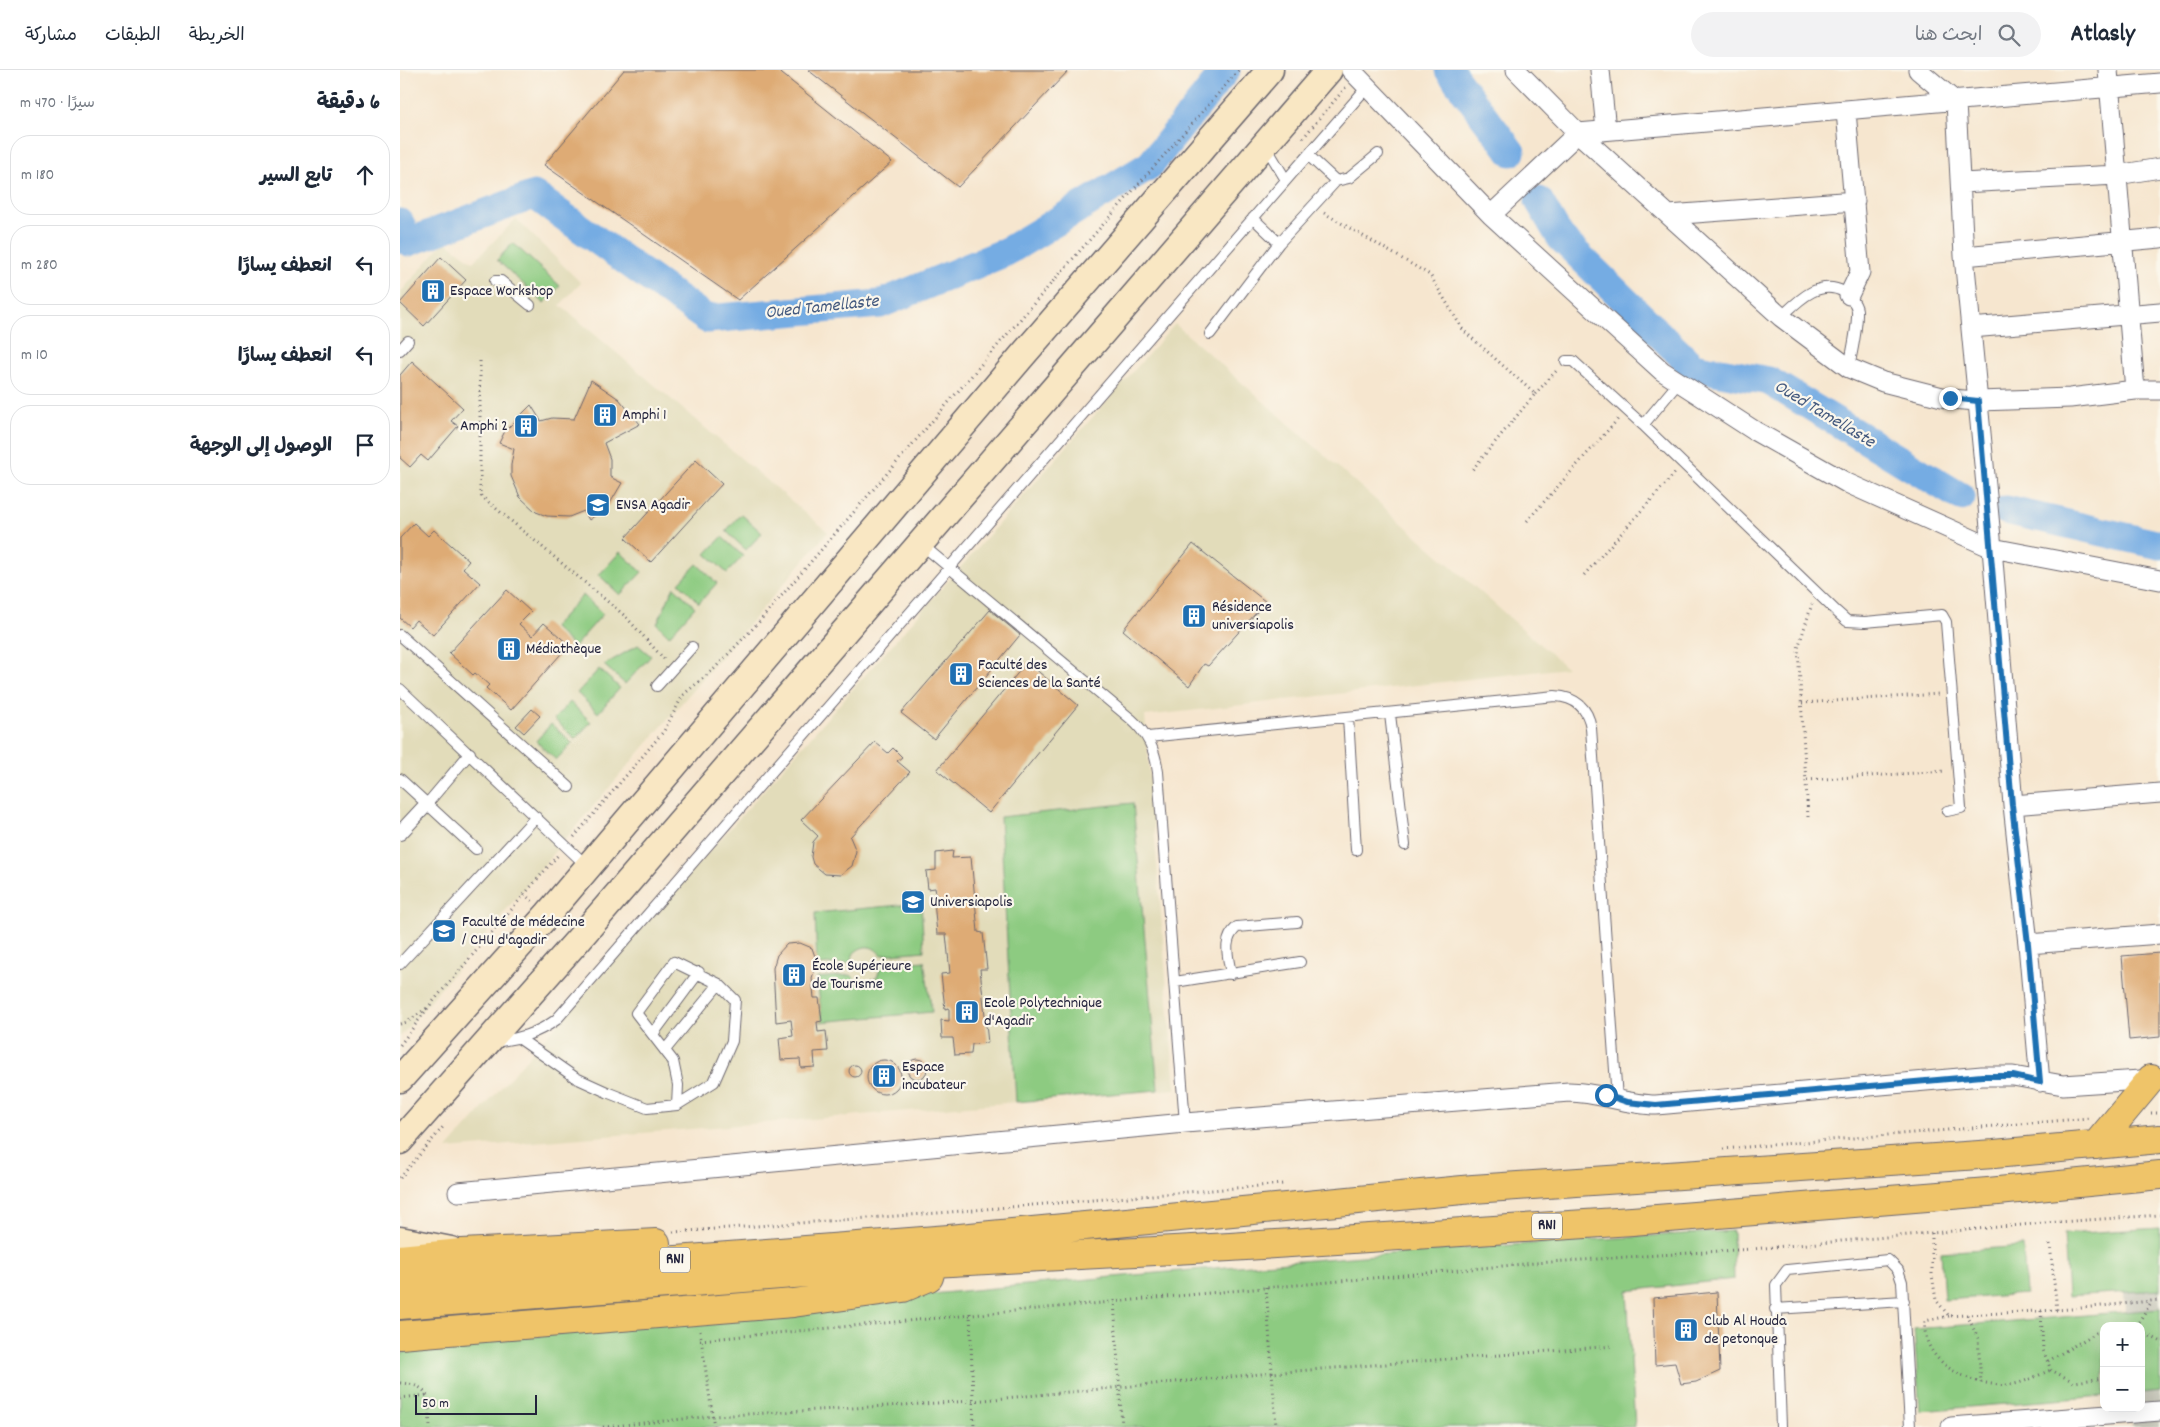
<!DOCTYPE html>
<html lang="ar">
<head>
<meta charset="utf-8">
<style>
	body { margin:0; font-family:Dekko,"Playpen Sans Arabic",sans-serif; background:#f2f2f3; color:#1f2937; direction:rtl }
	.controls { position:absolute; right:15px; bottom:15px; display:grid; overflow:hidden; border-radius:10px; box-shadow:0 5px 20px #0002 }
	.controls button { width:45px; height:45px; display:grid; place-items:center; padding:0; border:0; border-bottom:1px solid #e0e1e3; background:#fff; color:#1f2937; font:25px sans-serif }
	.scale { position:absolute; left:15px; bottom:12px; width:122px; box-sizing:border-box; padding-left:5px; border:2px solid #22223b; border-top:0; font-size:14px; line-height:18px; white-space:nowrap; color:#22223b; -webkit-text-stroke:4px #fbf7ec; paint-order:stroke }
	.stop { position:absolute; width:15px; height:15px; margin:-11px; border:4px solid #1f6fb2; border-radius:50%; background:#fff }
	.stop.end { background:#1f6fb2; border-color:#fff; box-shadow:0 1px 5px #0008 }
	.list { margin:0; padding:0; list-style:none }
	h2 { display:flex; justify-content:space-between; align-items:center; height:65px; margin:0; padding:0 20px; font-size:21px }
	h2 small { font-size:16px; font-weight:400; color:#747a83 }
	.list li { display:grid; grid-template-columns:32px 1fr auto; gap:15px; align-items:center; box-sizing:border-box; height:80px; margin:0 10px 10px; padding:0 10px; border:1px solid #e0e1e3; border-radius:20px }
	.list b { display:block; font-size:19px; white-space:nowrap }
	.list em { font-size:16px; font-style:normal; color:#747a83 }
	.icon { flex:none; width:28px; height:28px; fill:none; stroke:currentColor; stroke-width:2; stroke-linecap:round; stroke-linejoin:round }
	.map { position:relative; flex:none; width:1760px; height:1357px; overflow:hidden; direction:ltr }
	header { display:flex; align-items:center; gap:30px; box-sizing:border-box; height:70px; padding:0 25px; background:#fff; border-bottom:1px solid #e0e1e3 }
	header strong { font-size:24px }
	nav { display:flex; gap:28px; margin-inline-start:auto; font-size:18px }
	.search { width:350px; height:45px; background:#f2f2f3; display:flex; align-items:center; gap:12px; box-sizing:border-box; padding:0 18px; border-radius:28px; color:#747a83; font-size:19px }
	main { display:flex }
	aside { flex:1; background:#fff }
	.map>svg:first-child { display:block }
	.built { fill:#e2dcba }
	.industrial { fill:#c5c5b8 }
	.green { fill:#8dcb81; stroke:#58765e }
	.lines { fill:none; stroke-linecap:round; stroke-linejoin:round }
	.river { stroke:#74ace3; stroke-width:29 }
	.building { fill:#deab74 }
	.service-casing { stroke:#6c676f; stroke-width:12 }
	.pedestrian-casing { stroke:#6c676f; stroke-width:16 }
	.minor-casing { stroke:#6c676f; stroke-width:21 }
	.secondary-casing { stroke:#6c676f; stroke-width:29 }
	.trunk-casing { stroke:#6c676f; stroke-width:30 }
	.path { stroke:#6c676f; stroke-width:3; stroke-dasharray:1 4; stroke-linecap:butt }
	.service { stroke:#fff; stroke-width:10 }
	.pedestrian { stroke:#fff; stroke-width:14 }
	.minor { stroke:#fff; stroke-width:19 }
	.secondary { stroke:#f9e7c3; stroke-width:26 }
	.trunk { stroke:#efc469; stroke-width:28 }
	.route { stroke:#1f6fb2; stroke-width:6 }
	.labels { text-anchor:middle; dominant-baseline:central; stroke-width:4.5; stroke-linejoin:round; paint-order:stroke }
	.shield { fill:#fbf7ec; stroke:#636270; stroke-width:1 }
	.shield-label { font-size:15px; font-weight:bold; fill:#22223b }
	.poi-label { font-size:16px; fill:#22223b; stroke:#fbf7ec; text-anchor:start }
	.water-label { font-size:18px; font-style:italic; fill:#43597e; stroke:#fbf7ec }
</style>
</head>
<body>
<header>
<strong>Atlasly</strong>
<div class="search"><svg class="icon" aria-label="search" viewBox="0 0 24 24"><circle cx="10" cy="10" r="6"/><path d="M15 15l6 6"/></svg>ابحث هنا</div>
<nav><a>الخريطة</a><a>الطبقات</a><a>مشاركة</a></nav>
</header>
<main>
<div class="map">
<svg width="1760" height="1357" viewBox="0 0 1760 1357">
	<rect width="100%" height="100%" fill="#fbf7ec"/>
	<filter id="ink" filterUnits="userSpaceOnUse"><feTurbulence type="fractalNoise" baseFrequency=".02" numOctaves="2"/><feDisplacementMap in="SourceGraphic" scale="10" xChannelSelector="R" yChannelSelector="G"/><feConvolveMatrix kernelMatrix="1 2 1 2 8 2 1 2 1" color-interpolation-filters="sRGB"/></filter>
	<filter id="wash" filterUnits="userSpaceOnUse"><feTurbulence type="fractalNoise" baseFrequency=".0096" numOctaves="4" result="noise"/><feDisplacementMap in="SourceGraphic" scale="20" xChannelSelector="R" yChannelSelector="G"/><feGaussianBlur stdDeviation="1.12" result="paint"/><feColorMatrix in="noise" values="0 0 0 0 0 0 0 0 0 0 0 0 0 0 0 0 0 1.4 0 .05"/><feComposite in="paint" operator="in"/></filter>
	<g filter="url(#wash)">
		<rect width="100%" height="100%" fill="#f6e6cf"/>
		<path class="built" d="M116,149L181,213L160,235L428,462L178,754L0,967V223L45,171L73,192Z
			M775,254L1167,598L745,646L775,1019L47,1079Z"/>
		<path class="industrial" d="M1760,1167V1357H1732L1731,1338H1741V1256H1726L1721,1176Z"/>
		<path class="green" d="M113,173L160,216L144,233L97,190Z
			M341,444L362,463L346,480L326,461Z
			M322,467L343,486L327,503L306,484Z
			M220,482L242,502L220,525L199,505Z
			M297,494L317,513L299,533L279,513Z
			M274,517L295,537L269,566L257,554Z
			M183,525L203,544L174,577L153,557Z
			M238,575L251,586L225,614L204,595Z
			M199,599L220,618L198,643L177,623Z
			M170,632L191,652L175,669L154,649Z
			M151,654L172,673L156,690L136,671Z
			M733,733L758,1020L616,1032L600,747Z
			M521,833L524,881L481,885C473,875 464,874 454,883L450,893L417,895L415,843Z
			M524,891L532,942L419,952L422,951L417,908L451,905L457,911L464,913L477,907L481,896Z
			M1760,1158V1220L1668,1226L1664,1164Z
			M1333,1161L1334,1209L1227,1221L1235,1357H0V1284L9,1281C448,1229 891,1186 1333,1161Z
			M1623,1176L1626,1224L1544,1230L1541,1182Z
			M1760,1239V1321L1741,1323V1256H1704V1326L1520,1341L1514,1259Z"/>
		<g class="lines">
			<path class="river" d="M1049,0L1111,82
				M1139,131L1160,167L1293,297L1369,311L1561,427
				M0,153L9,172L134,125L307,249L480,234L606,182L750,95L826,0
				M1606,440L1760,475"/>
		</g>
		<g id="blocks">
			<path class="building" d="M224,0H377L492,92L338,230L144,95Z
				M408,0H669L558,117Z
				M41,187L66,210L24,256L0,233Z
				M12,291L63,338L51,351L58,356L28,391L21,385L10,397L0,388V305Z
				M191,310L219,329L240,354L204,373L210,389V407L222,413L209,435L189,450L184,441L169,447L147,446L136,442L120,427L111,406V395L114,379L99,373L105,361L131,335L141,351L152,348L174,349Z
				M296,390L322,414L251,492L225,468Z
				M14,453L28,466L34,460L69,491L63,498L80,513L33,565L16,550L10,557L0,548V468Z
				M793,474L866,532L808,596L804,594L789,616L723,560Z
				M107,520L131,542L119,554L132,566L144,553L169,575L111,640L86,618L89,615L75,603L73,605L49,583Z
				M590,540L620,565L534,669L501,643Z
				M627,592L678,635L589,743L537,700Z
				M132,639L140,646L124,663L116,656Z
				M475,672L488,683L493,678L502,687L497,691L510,702L450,767L456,781L452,796L440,805L425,804L413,794L411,787L413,772L418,766L401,750Z
				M553,781L552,788L571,787L578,862L583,863L587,899H580L588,973L572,974L571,984L555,985L553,968H542L541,950L549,951V938L545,939L541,904L550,903L546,864H537L534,831L537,830L535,818L528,819L526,801L536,800V783Z
				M400,873L412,878L417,892L412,908L414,928H419L422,951L417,952L418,962L426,961L428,981L414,982L415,997L401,998L400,989L381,990L379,968L393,966L391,950L376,952L373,898L377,885L387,874Z
				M1760,883V967L1729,970L1722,886Z
				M507 999a10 10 0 1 1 20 0a10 10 0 1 1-20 0Z
				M467 1007a17 17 0 1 1 34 0a17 17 0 1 1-34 0Z
				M449 1001a6 6 0 1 1 12 0a6 6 0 1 1-12 0Z
				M1317,1222L1320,1301L1296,1312L1281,1314L1275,1293L1255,1295L1253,1228Z"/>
		</g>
	</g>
	<g filter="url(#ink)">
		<use href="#blocks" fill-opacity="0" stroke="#6c676f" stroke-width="1"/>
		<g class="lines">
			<defs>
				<path id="service" d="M865,75L886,110
					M908,85L936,111
					M853,148L879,173L936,111L949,108L978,84
					M95,211H101L130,235
					M1381,247C1398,231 1419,208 1444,222C1449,225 1456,233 1457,240C1458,258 1452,280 1449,298
					M810,264L879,173
					M0,280L8,271
					M1166,291H1173L1243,355
					M1279,312L1243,355L1437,542L1447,551L1465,552L1542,545L1546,552L1561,738L1547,741
					M521,474L731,649C748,664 755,680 758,702L785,1053
					M0,565L169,717
					M257,616L292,577
					M0,619L188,797
					M990,644L1005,775
					M948,647L956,780
					M748,667L1155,626C1175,627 1188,638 1191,658L1217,1029
					M0,709L76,779
					M27,734L70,683
					M0,894L136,747
					M831,904C828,886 822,870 837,857L897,852
					M775,912L900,892
					M253,964L299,902
					M120,969L176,1008L209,1023L247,1038L277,1035L314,1012L332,971L335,930L319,914L274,892L236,943L273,991L278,1015L277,1035
					M94,972C118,969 136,964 156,950L968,16
					M265,980L319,914
					M1375,1239L1504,1231
					M1381,1357L1376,1215L1387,1200L1488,1190L1498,1200L1502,1212L1510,1357"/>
				<path id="pedestrian" d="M0,763L27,734"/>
				<path id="minor" d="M951,0L1091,145L1262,301L1355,361L1447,413L1592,478L1760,510
					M1116,0L1178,63L1381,247L1449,298L1483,312L1550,329L1578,331L1670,328L1735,320H1760
					M1200,0L1206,60
					M1518,0L1556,32L1564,186L1592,478L1613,735L1628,874L1640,1012
					M1708,0L1735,320
					M1446,41L1460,202L1449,225
					M1561,113L1717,105L1760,98
					M1091,145L1178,63L1760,13
					M1269,145L1455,131
					M1564,186L1760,168
					M1571,258L1760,242
					M1613,735L1760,723
					M1628,874L1760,864
					M58,1122L785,1053L1169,1022C1199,1022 1226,1035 1256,1035L1582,1006H1613L1663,1015L1756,1009
					M1551,1357L1760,1341"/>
				<path id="secondary" d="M0,1009L148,844L622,286L870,0
					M0,1071L178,870L929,0
					M0,1170L51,1180"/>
				<path id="trunk" d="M1696,1075L1751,1009
					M0,1189L62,1183L256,1173
					M0,1211L549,1169L1073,1119L1594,1084L1760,1069
					M0,1235L533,1193L830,1177L1232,1151L1588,1122L1760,1105
					M0,1265L393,1233L503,1218L529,1207L533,1193"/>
			</defs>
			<use href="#service" class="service-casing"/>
			<use href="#pedestrian" class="pedestrian-casing"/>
			<use href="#minor" class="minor-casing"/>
			<use href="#secondary" class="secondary-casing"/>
			<use href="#trunk" class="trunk-casing"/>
			<path class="path" d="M903,68L946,17
				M924,143L1030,205L1063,260L1135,324L1072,400
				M80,291V425L225,546L264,589
				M1135,324L1158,299
				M1127,451L1218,349
				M1184,505L1275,403
				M1402,633L1539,624
				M1407,710L1546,701
				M1408,747L1398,578L1412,534
				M174,767L264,661L283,625L314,599L358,553L649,216L839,0
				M124,824L133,832
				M0,954L7,952L27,938
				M0,975L30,935L158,785
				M1751,1043H1760
				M1323,1079L1690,1048
				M0,1108L43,1057
				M273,1162L538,1143L883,1114
				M1532,1163V1205L1536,1230L1549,1246L1672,1239L1760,1230
				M1650,1174L1657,1240
				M866,1217L876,1357
				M714,1230L722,1357
				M1641,1241L1643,1280L1651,1300L1674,1312L1704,1308
				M570,1243L574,1357
				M1567,1245L1578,1268L1581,1313
				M1549,1246L1525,1251C1521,1293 1570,1316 1608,1315C1622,1314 1638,1305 1651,1300
				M1736,1256L1752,1231
				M300,1261L314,1357
				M1741,1262L1760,1271
				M300,1270L1135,1193L1352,1179L1644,1153L1760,1145
				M1648,1291L1696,1263L1704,1262
				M0,1313C33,1315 28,1330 30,1357
				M0,1328L28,1325
				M203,1357L314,1346L573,1331L871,1303L1214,1276"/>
			<use href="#service" class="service"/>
			<use href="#pedestrian" class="pedestrian"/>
			<use href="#minor" class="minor"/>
			<use href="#secondary" class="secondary"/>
			<use href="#trunk" class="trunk"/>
		</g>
	</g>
	<g class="lines" filter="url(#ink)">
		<path class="route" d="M1206,1025L1227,1032L1256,1035L1582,1006H1613L1640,1012L1628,874L1612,735L1578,331L1550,328"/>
	</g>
	<defs>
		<symbol id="building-square" viewBox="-11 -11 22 22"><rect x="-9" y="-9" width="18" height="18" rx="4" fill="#1f6fb2" stroke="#fbf7ec"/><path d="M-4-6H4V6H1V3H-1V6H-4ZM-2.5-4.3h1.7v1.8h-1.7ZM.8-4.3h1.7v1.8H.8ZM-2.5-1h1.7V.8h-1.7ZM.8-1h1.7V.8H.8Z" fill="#fff"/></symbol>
		<symbol id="university-square" viewBox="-11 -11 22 22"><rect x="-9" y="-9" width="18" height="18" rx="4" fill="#1f6fb2" stroke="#fbf7ec"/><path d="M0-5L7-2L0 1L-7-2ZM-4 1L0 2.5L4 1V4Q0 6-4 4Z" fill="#fff"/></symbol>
	</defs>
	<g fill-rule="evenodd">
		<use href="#building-square" x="19" y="207" width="28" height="28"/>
		<use href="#building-square" x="191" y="331" width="28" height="28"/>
		<use href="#building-square" x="112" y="342" width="28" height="28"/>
		<use href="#university-square" x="184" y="421" width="28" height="28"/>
		<use href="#building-square" x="780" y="532" width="28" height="28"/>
		<use href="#building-square" x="95" y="565" width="28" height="28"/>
		<use href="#building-square" x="547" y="590" width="28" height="28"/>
		<use href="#university-square" x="499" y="818" width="28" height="28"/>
		<use href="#university-square" x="30" y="847" width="28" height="28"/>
		<use href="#building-square" x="380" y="891" width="28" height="28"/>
		<use href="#building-square" x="553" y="928" width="28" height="28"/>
		<use href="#building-square" x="470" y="992" width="28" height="28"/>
		<use href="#building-square" x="1272" y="1246" width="28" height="28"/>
	</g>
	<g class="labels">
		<g class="shield">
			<rect x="1132" y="1143.5" width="30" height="25" rx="4"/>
			<rect x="260" y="1177.5" width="30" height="25" rx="4"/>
		</g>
		<g class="shield-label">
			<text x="1147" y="1156">RN1</text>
			<text x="275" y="1190">RN1</text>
		</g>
		<g class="poi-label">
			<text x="50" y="221">Espace Workshop</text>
			<text x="222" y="345">Amphi 1</text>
			<text x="108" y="356" text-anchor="end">Amphi 2</text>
			<text x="216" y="435">ENSA Agadir</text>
			<text x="812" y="537">Résidence<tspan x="812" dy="18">universiapolis</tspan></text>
			<text x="126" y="579">Médiathèque</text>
			<text x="578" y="595">Faculté des<tspan x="578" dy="18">Sciences de la Santé</tspan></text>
			<text x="530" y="832">Universiapolis</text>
			<text x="62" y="852">Faculté de médecine<tspan x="62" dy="18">/ CHU d'agadir</tspan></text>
			<text x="412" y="896">École Supérieure<tspan x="412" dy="18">de Tourisme</tspan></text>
			<text x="584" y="933">Ecole Polytechnique<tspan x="584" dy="18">d'Agadir</tspan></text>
			<text x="502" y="997">Espace<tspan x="502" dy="18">incubateur</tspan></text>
			<text x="1304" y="1251">Club Al Houda<tspan x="1304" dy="18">de petonque</tspan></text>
		</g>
		<g class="water-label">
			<text transform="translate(422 238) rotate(-6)">Oued Tamellaste</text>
			<text transform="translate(1424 345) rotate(31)">Oued Tamellaste</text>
		</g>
	</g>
</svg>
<div class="controls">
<button>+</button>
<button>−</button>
</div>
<div class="scale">50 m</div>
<div class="stop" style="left:1206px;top:1025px"></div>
<div class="stop end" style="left:1550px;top:328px"></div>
</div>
<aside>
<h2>6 دقيقة<small>سيرًا · 470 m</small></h2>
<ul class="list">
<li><svg class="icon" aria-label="ahead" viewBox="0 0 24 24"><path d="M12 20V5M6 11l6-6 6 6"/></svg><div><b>تابع السير</b></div><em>180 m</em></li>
<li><svg class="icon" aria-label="left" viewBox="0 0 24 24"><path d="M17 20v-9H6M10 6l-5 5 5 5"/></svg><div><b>انعطف يسارًا</b></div><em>280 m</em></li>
<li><svg class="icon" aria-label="left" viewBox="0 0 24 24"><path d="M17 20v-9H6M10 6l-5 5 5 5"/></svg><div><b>انعطف يسارًا</b></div><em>10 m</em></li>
<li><svg class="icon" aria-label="arrive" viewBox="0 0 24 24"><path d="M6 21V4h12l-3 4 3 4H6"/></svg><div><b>الوصول إلى الوجهة</b></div></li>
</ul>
</aside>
</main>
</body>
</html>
